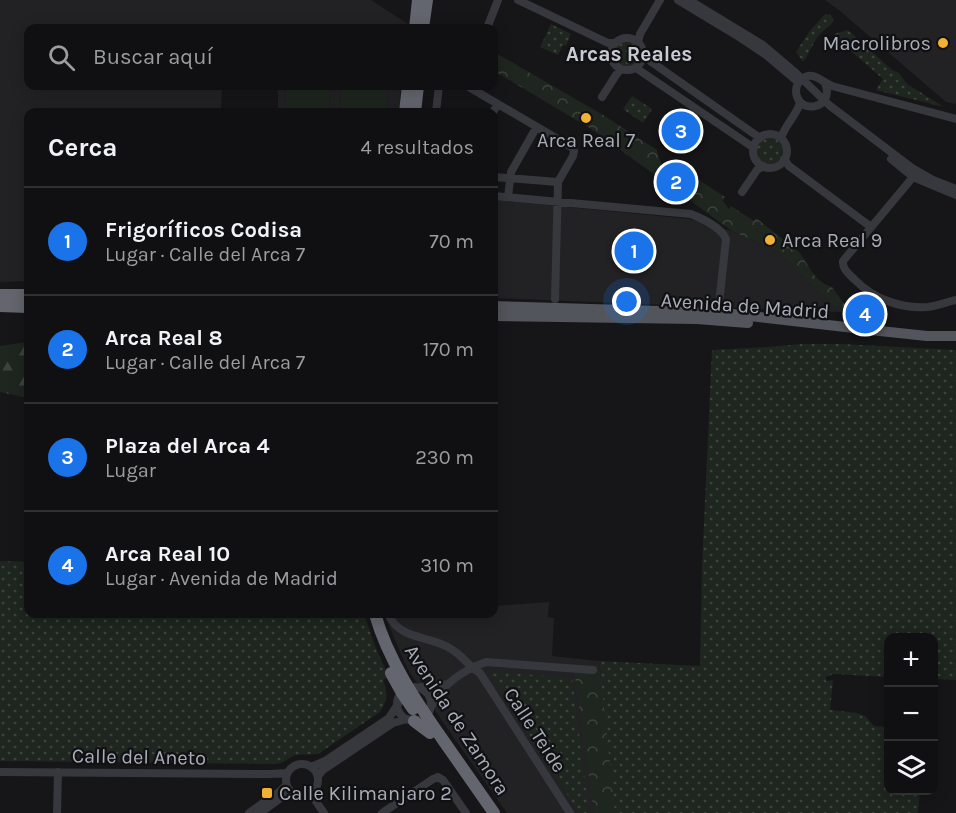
<!DOCTYPE html>
<html lang="es">
<head>
<meta charset="utf-8">
<style>
	body { margin:0; font-family:Karla,sans-serif; background:#19191b; color:#f1f3f6 }
	.controls { position:absolute; right:18px; bottom:18px; display:grid; overflow:hidden; border-radius:12px; box-shadow:0 3px 15px #0003 }
	.controls button { width:54px; height:54px; display:grid; place-items:center; padding:0; border:0; border-bottom:2px solid #303032; background:#101012; color:#f1f3f6; font:30px sans-serif }
	.you { position:absolute; left:627px; top:302px; width:21px; height:21px; margin:-15px; border:4px solid #fff; border-radius:50%; background:#1a73e8; box-shadow:0 0 0 9px #1a73e833 }
	.badge { display:grid; place-items:center; width:39px; height:39px; border-radius:50%; background:#1a73e8; color:#fff; font-size:20px; font-weight:700 }
	.pin { position:absolute; translate:-50% -50%; border:3px solid #fff; box-shadow:0 2px 6px #0006 }
	.list { margin:0; padding:0; list-style:none }
	h2 { display:flex; justify-content:space-between; align-items:center; height:78px; margin:0; padding:0 24px; font-size:26px }
	h2 small { font-size:20px; font-weight:400; color:#9c9d9f }
	.list li { display:grid; grid-template-columns:39px 1fr auto; gap:18px; align-items:center; box-sizing:border-box; height:108px; padding:0 24px; border-top:2px solid #303032 }
	.list b { display:block; font-size:22px; white-space:nowrap }
	.list p { margin:0; font-size:20px; white-space:nowrap; color:#9c9d9f }
	.list em { font-size:20px; font-style:normal; color:#9c9d9f }
	.icon { flex:none; width:33px; height:33px; fill:none; stroke:currentColor; stroke-width:2; stroke-linecap:round; stroke-linejoin:round }
	.map { position:relative; flex:none; width:956px; height:813px; overflow:hidden }
	.search { position:absolute; background:#101012; box-shadow:0 3px 15px #0003; left:24px; top:24px; width:474px; height:66px; display:flex; align-items:center; gap:15px; box-sizing:border-box; padding:0 21px; border-radius:12px; color:#9c9d9f; font-size:22px }
	.panel { position:absolute; background:#101012; box-shadow:0 3px 15px #0003; left:24px; top:108px; width:474px; height:510px; border-radius:12px }
	.map>svg:first-child { display:block }
	.built { fill:#222225 }
	.grass { fill:url(#grass-dots) }
	.forest { fill:url(#forest-firs) }
	.park { fill:url(#park-crowns) }
	.garden { fill:#1e261f }
	.lines { fill:none; stroke-linecap:round; stroke-linejoin:round }
	.minor { stroke:#37383d; stroke-width:8 }
	.major { stroke:#53555c; stroke-width:10 }
	.highway { stroke:#63666e; stroke-width:12 }
	.poi-dot { fill:#f2b134; stroke:#111113; stroke-width:2 }
	.labels { text-anchor:middle; dominant-baseline:central; stroke-width:4.5; stroke-linejoin:round; paint-order:stroke }
	.poi-label { font-size:20px; fill:#a8adb8; stroke:#111113; text-anchor:start }
	.street-label { font-size:20px; fill:#a8adb8; stroke:#111113 }
	.neighbourhood-label { font-size:21px; font-weight:bold; fill:#c9ccd4; stroke:#111113 }
</style>
</head>
<body>
<div class="map">
<svg width="956" height="813" viewBox="0 0 956 813">
	<defs>
		<pattern id="grass-dots" width="8" height="8" patternUnits="userSpaceOnUse" patternTransform="scale(1.5)"><rect width="8" height="8" fill="#1e261f"/><path d="M2 2h.1M6 6h.1" fill="none" stroke="#3c433d" stroke-width="1.8" stroke-linecap="round"/></pattern>
		<pattern id="forest-firs" width="22" height="20" patternUnits="userSpaceOnUse" patternTransform="scale(1.5)"><rect width="22" height="20" fill="#1e261f"/><path d="M5 1l3.5 6h-7zM16 11l3.5 6h-7z" fill="#3c433d"/></pattern>
		<pattern id="park-crowns" width="20" height="18" patternUnits="userSpaceOnUse" patternTransform="scale(1.5)"><rect width="20" height="18" fill="#1e261f"/><path d="M2 6a3 3 0 1 1 6 0M12 15a3 3 0 1 1 6 0" fill="none" stroke="#3c433d"/></pattern>
	</defs>
	<rect width="100%" height="100%" fill="#161618"/>
	<path class="built" d="M0,0H371L408,24L407,28H28V86H286L285,112H278V87H222L221,112H28V281L0,282Z
		M825,0H956V104L946,102L840,11Z
		M330,86H341L340,110L387,111L388,86H401L399,112H329Z
		M494,200L690,219L732,231L778,252L839,312L494,298Z
		M549,602L548,617L554,618L552,656L599,661L615,813H507L442,721L407,668L384,614H494V606Z"/>
	<path class="grass" d="M825,14L830,15L834,19C832,26 827,27 821,33C813,41 810,53 803,62L796,52L809,32Z
		M551,24L571,34L566,46L563,45L558,55L540,47Z
		M848,30L892,70L899,73L907,84L944,107L876,90L883,79L843,44L834,34Z
		M614 54a13 13 0 1 1 26 0a13 13 0 1 1-26 0Z
		M632,96L652,109L643,123L623,109Z
		M757 151a13 13 0 1 1 26 0a13 13 0 1 1-26 0Z
		M802,344H842L956,350V680L934,679V638H888V677L833,674L826,677V681L833,680L830,710L857,713L865,716L874,726L888,727V790L920,791L918,813H596L601,676L599,661L700,666L702,567L712,350L769,347Z
		M0,561L28,562V614H364L375,646L389,677L383,680C388,692 388,701 380,712L318,754L295,755L281,763L275,764L0,761Z
		M494,672L572,678L589,813H579L491,675Z"/>
	<path class="forest" d="M28,342V398L0,392V346Z"/>
	<path class="park" d="M494,52L603,115L657,150C659,162 663,168 675,171L679,167L725,197L723,201L729,209L731,206L754,221L756,218L799,252C809,265 814,282 832,287L850,312H839L778,252L732,231L593,130L494,71Z
		M574,669L600,670L615,813H594Z"/>
	<path class="garden" d="M286,86H330L329,112H285Z
		M341,86H388L387,111L340,110Z"/>
	<g class="lines">
		<path class="minor" d="M518,0L608,43H615
			M678,0L736,35L766,55L798,82
			M689,0L763,45L796,73L829,105L912,168L933,180L956,189
			M487,28L498,0
			M611 54a16 16 0 1 1 32 0a16 16 0 1 1-32 0Z
			M638,42L640,34L660,0
			M643,56L760,138
			M636,68L754,148
			M825,83C836,109 797,116 796,91C796,86 798,82 802,79C813,70 822,82 832,86L956,119
			M467,86L573,148L574,151L573,156L558,182L555,299
			M602,97L616,75L621,69
			M436,112L439,86
			M493,112L498,104
			M753 151a17 17 0 1 1 34 0a17 17 0 1 1-34 0Z
			M781,138C785,125 796,116 800,103
			M784,159L789,166L871,227
			M891,159L913,177L956,195
			M494,177L558,182
			M913,177L843,261C842,269 849,274 855,280C874,299 901,309 928,307C937,306 947,302 956,300
			M742,192L757,170L763,166
			M494,196L691,214C703,219 721,227 726,239L719,304
			M508,197L511,172L536,128L542,130
			M388,614C400,641 430,635 451,649C462,655 468,666 480,673L570,813
			M421,687L433,688L447,684
			M397 704a17 17 0 1 1 34 0a17 17 0 1 1-34 0Z
			M431,707C442,685 463,670 486,662L593,670
			M286 780a16 16 0 1 1 32 0a16 16 0 1 1-32 0Z
			M311,767L325,761L389,718L398,704
			M0,772L270,774L287,773
			M318,776L323,770L393,723L407,719
			M308,795L315,800L324,813
			M57,813L58,772
			M249,813L279,792L286,785
			M260,813L282,797L292,793
			M382,813L433,779L438,777L443,780L466,813"/>
		<path class="major" d="M494,306L724,313L880,331L927,336H956
			M494,316L697,319L748,323"/>
		<path class="highway" d="M415,28L418,0
			M423,28L427,0
			M405,112L408,86
			M415,112L418,86
			M0,295H28
			M0,306L28,307
			M375,614C388,660 416,701 443,740C460,764 477,789 494,813
			M391,673L402,693L413,709
			M414,721L430,733"/>
	</g>
	<g class="poi-dot">
		<circle cx="943" cy="43" r="6"/>
		<circle cx="586" cy="118" r="6"/>
		<circle cx="770" cy="240" r="6"/>
		<rect x="261" y="787" width="12" height="12" rx="3"/>
	</g>
	<g class="labels">
		<g class="poi-label">
			<text x="931" y="43" text-anchor="end">Macrolibros</text>
			<text x="586" y="140" text-anchor="middle">Arca Real 7</text>
			<text x="782" y="240">Arca Real 9</text>
			<text x="279" y="793">Calle Kilimanjaro 2</text>
		</g>
		<g class="street-label">
			<text transform="translate(745 306) rotate(4)">Avenida de Madrid</text>
			<text transform="translate(457 720) rotate(57)">Avenida de Zamora</text>
			<text transform="translate(535 730) rotate(57)">Calle Teide</text>
			<text transform="translate(139 757) rotate(1)">Calle del Aneto</text>
		</g>
		<g class="neighbourhood-label">
			<text x="629" y="54">Arcas Reales</text>
		</g>
	</g>
</svg>
<div class="controls">
<button>+</button>
<button>−</button>
<button><svg class="icon" aria-label="layers" viewBox="0 0 24 24"><path d="M12 4l9 5-9 5-9-5zM3 14l9 5 9-5"/></svg></button>
</div>
<div class="you"></div>
<div class="pin badge" style="left:634px;top:251px">1</div>
<div class="pin badge" style="left:676px;top:182px">2</div>
<div class="pin badge" style="left:681px;top:131px">3</div>
<div class="pin badge" style="left:865px;top:314px">4</div>
<div class="search"><svg class="icon" aria-label="search" viewBox="0 0 24 24"><circle cx="10" cy="10" r="6"/><path d="M15 15l6 6"/></svg>Buscar aquí</div>
<section class="panel">
<h2>Cerca<small>4 resultados</small></h2>
<ul class="list">
<li><span class="badge">1</span><div><b>Frigoríficos Codisa</b><p>Lugar · Calle del Arca 7</p></div><em>70 m</em></li>
<li><span class="badge">2</span><div><b>Arca Real 8</b><p>Lugar · Calle del Arca 7</p></div><em>170 m</em></li>
<li><span class="badge">3</span><div><b>Plaza del Arca 4</b><p>Lugar</p></div><em>230 m</em></li>
<li><span class="badge">4</span><div><b>Arca Real 10</b><p>Lugar · Avenida de Madrid</p></div><em>310 m</em></li>
</ul>
</section>
</div>
</body>
</html>
